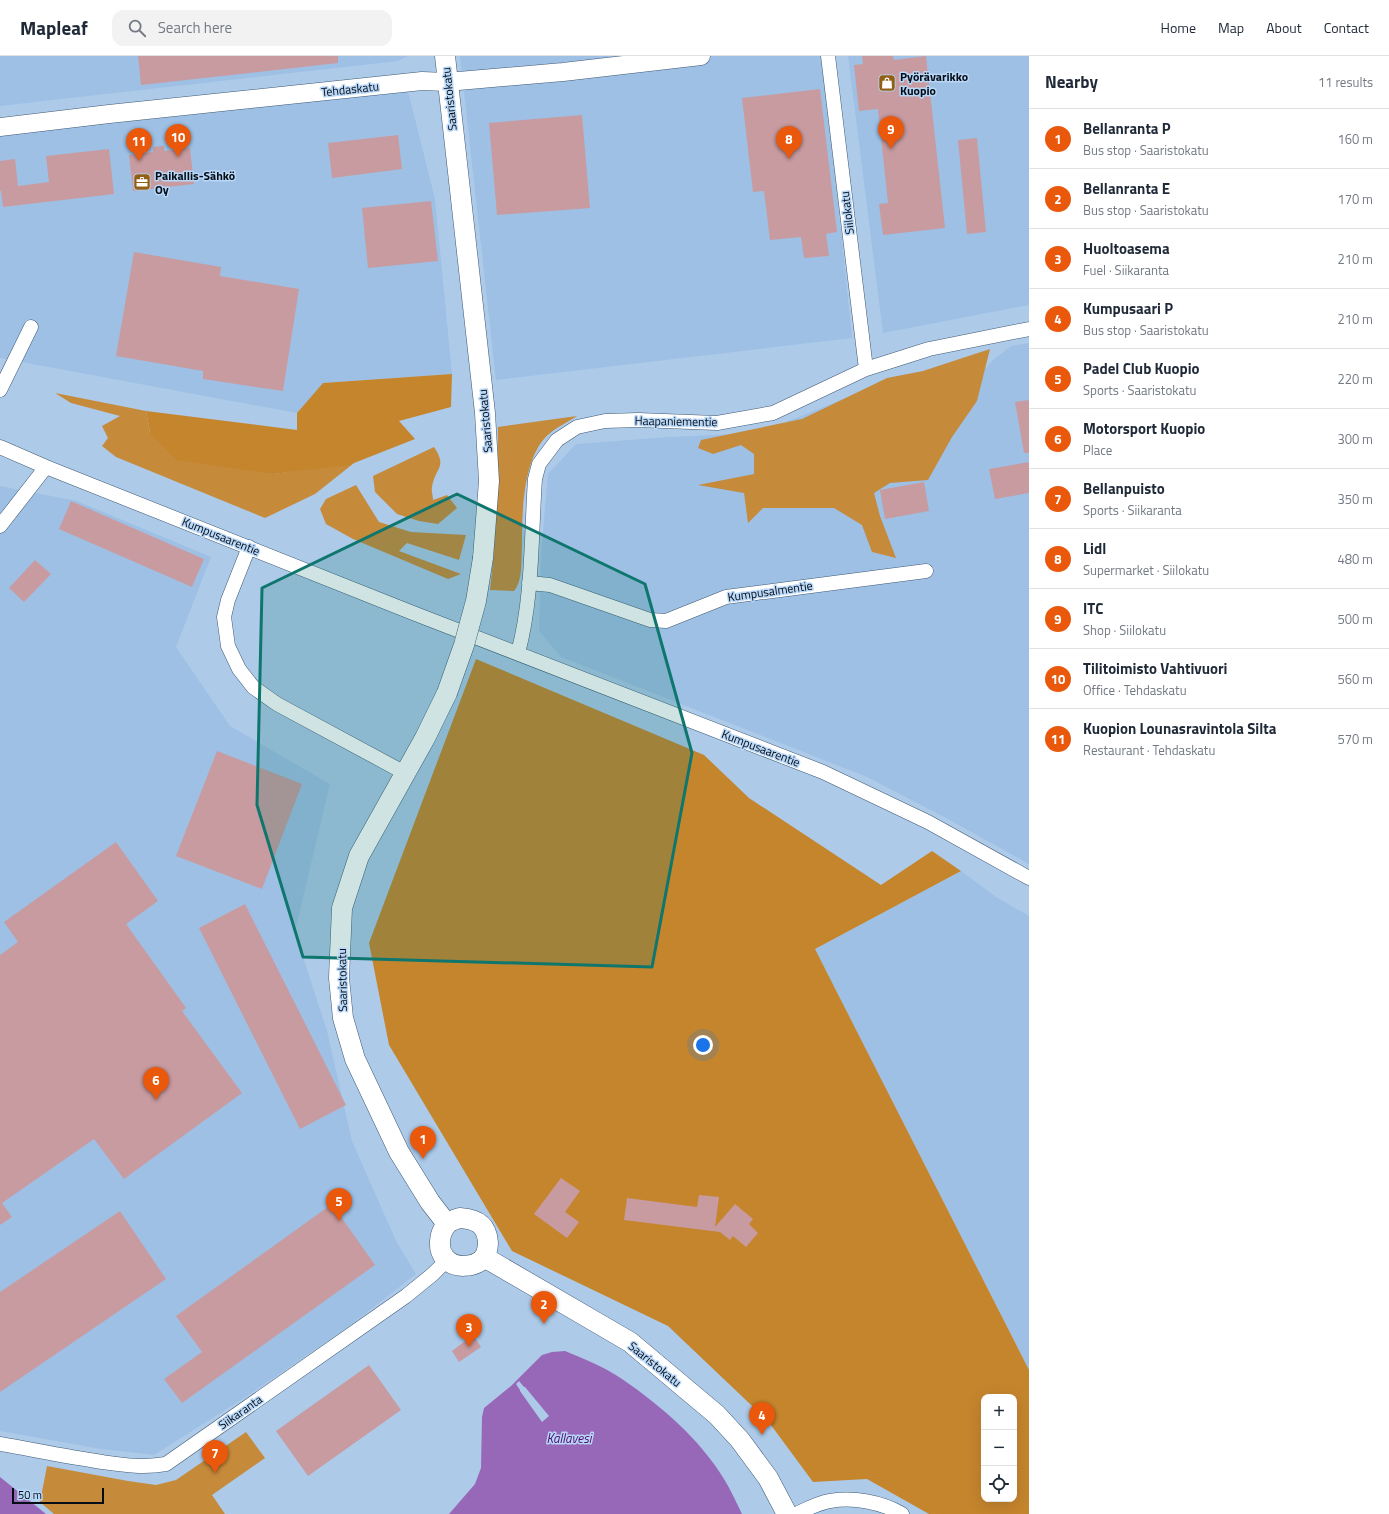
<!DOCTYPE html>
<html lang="en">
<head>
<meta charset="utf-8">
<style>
	body { margin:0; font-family:"Titillium Web",sans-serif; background:#f2f2f3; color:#1f2937 }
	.controls { position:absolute; right:12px; bottom:12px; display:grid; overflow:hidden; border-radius:8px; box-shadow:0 4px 16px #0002 }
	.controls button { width:36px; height:36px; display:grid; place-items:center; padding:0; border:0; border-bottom:1px solid #e0e1e3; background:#fff; color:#1f2937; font:20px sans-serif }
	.scale { position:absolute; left:12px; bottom:10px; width:92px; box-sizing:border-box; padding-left:4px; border:2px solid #040c16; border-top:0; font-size:11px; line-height:14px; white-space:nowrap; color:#040c16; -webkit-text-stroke:3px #b9d7f7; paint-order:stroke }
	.you { position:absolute; left:703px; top:989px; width:14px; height:14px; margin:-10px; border:3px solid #fff; border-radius:50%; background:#1a73e8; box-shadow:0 0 0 6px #1a73e833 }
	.badge { display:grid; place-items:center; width:26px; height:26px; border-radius:50%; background:#ea580c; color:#fff; font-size:13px; font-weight:700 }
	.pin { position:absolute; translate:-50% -33px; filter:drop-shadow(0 1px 2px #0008) }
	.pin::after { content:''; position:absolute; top:21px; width:14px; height:12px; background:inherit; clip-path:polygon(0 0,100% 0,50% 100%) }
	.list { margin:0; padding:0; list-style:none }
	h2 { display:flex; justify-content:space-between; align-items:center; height:52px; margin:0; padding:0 16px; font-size:17px }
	h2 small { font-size:13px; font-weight:400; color:#747a83 }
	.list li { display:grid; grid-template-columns:26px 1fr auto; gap:12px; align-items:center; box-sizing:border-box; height:60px; padding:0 16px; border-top:1px solid #e0e1e3 }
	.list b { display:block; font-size:15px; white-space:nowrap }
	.list p { margin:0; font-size:13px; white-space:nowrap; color:#747a83 }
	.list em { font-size:13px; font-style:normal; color:#747a83 }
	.icon { flex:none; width:22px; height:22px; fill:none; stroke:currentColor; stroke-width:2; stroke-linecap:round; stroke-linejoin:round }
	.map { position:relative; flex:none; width:1029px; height:1458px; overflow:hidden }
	header { display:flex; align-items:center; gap:24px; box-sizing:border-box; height:56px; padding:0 20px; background:#fff; border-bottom:1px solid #e0e1e3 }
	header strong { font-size:19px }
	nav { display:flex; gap:22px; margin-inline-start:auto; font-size:14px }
	.search { width:280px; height:36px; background:#f2f2f3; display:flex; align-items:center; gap:10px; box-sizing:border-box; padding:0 14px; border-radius:12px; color:#747a83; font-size:15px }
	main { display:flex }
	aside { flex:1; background:#fff }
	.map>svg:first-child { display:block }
	.built { fill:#9ec0e5 }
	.green { fill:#c68a3b }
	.forest { fill:#c5852d; fill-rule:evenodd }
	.water { fill:#9768b7 }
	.pier { fill:#adcae9 }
	.building { fill:#c89ba0 }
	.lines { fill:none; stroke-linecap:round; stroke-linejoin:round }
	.minor-casing { stroke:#3f5974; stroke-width:15 }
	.tertiary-casing { stroke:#3f5974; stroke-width:19 }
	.secondary-casing { stroke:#3f5974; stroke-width:21 }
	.minor { stroke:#fff; stroke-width:14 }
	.tertiary { stroke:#fff; stroke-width:18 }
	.secondary { stroke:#fff; stroke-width:20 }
	.secondary-bridge-casing { stroke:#3f5974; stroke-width:21; stroke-linecap:butt }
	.secondary-bridge { stroke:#fff; stroke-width:20 }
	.marked { fill:#0f766e; fill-opacity:0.2; stroke:#0f766e; stroke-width:3; stroke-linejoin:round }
	.labels { text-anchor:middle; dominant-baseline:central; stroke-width:3; stroke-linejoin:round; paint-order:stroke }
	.poi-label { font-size:12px; font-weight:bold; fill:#040c16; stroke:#b9d7f7; text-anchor:start }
	.street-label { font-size:12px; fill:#040c16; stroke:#b9d7f7 }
	.water-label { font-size:13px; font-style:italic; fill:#500c71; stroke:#b9d7f7 }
</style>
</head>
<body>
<header>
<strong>Mapleaf</strong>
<div class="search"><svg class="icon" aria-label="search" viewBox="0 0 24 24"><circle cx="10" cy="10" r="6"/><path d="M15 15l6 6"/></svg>Search here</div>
<nav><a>Home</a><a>Map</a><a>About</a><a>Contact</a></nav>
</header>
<main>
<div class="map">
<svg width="1029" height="1458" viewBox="0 0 1029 1458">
	<rect width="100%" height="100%" fill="#adcae9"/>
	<path class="built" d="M0,0H408L398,5L0,50Z
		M460,0H823L852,282L496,324Z
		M848,0H1029V249L883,277Z
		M408,35L435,143L452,318L323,327L297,357L0,302V79Z
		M1029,287V808L948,763L867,721L561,601L539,575L541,498L548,418L576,388L669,381L758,377L874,331L969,332L992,305L1011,290Z
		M0,430L77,445L211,501L176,591L230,670L330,728L295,876L327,975L352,1085L396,1185L416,1218L352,1268L247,1340L154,1399L101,1393L0,1375Z
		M961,815L996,841L1029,860V1314L815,893Z"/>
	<path class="green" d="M990,293L977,345L952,381L928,424L890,427L874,437L880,460L896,502L872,496L862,469L834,452H763L748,467L744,437L698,429L754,418V398L741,389L713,398L698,392L701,384L802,363L887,322L923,315Z
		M55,337L146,355L150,377L273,418L354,407L315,438L265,462L116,401L102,390L108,382L102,370L120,360L71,347Z
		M577,360C568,366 557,371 549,378C522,401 522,459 522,491C521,504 523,525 514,535L490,534L493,506L497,448L498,371Z
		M434,391C448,412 435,411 432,431C431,434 433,440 433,444L447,439L457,452L438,468L419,465L397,458L375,436L373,420Z
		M356,429L379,466L411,476L466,479L459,504L407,487L399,495L461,518L448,523L353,483L326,468L320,453L326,443Z
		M246,1376L265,1402L212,1439L225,1458H54L40,1446L47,1410L128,1425L156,1429L176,1424Z"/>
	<path class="forest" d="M452,318L451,351L399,365L415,383L349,409L273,418L176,404L150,377L146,355L297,374V357L323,327Z
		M476,603L704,699L749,742L881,829L932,795L961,815L815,893L1029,1314V1458H929L867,1423L813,1426L768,1365L668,1270L512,1195L389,989L369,887ZM984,1341H1014V1443H984Z"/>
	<path class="water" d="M565,1295C584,1303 605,1311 622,1323C660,1349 700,1383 724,1423C731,1434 736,1446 742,1458H449L475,1428L481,1412L482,1361L484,1352L511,1330L542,1299L552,1296Z
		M0,1421L46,1458H0Z"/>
	<path class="pier" d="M519,1325L524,1331H525L549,1360L542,1366L520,1335V1334L516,1328Z
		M0,1419L48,1456V1458H47L0,1420Z"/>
	<path class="building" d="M138,0H338V7L141,29Z
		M862,0H893L894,4L926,0L945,172L883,179L879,148L888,147L878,53L859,55L854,9L863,8Z
		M820,33L837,176L826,178L829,200L804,202L801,181L770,184L764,135L753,136L742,42Z
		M582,59L590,152L497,159L489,67Z
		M398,79L402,113L332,122L328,87Z
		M977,82L986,176L967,178L958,84Z
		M164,90V95L190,92L194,128L133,135L129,99L153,96V91Z
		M109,93L114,138L3,151L1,135H0V105L15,103L18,130L49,126L46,100Z
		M431,145L438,205L368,212L362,152Z
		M134,196L221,211L220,220L299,233L283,335L203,323V315L116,300Z
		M1029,344V397H1024L1015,346Z
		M1029,406V437L995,443L989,413Z
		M924,426L929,455L885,463L880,434Z
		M71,445L204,503L192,531L59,473Z
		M35,504L51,518L24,546L9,532Z
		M217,695L302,728L262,833L176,800Z
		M116,786L158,845L126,868L186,952L182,955L242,1037L124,1123L94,1083L2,1147L12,1161L0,1169V899L18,886L4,866Z
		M245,848L346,1049L300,1073L199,872Z
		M561,1122L580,1135L565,1156L579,1166L567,1182L534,1158Z
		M699,1139L719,1141L715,1171L735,1148L753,1163L749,1168L758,1177L746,1191L733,1180L730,1184L720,1176L624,1164L627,1142L697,1151Z
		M332,1148L375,1209L182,1347L164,1323L202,1296L176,1260Z
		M120,1155L166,1223L0,1336V1236Z
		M473,1279L481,1291L459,1306L452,1295Z
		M369,1309L401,1354L308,1420L276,1375Z"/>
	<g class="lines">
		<defs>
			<path id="minor" d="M828,0L866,313
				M0,334L31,271
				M0,391L46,411L413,557L823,716L928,766L1029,822
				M0,470L46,411
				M249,491L228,544L224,561L228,590L239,613L253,631L277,648L405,717
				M529,527L550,529L650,564L666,565L726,541L926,515
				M518,597C533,541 531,481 535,423L539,408L557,384L577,371L605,365L638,364L717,367L773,357L866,313L929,293L1029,273
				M0,1388C34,1394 68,1401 102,1406C124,1409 144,1412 166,1408L406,1240L433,1218L447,1204
				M796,1458C807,1453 818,1447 830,1445C854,1441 881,1446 902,1458"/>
			<path id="tertiary" d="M0,71L109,58L422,25L447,26L563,16L701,0"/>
			<path id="secondary" d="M445,0L485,357L489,425L483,502
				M447,637L425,682L359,800L342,852L339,922L343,962L355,1003L399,1096L430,1146L447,1168
				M460,1162C477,1163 487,1169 488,1187C488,1192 486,1199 484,1202C474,1212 454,1213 445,1202C437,1193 439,1177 447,1168C450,1165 456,1163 460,1162Z
				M484,1201L630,1286L717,1359L740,1384L768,1422L787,1458"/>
		</defs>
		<use href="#minor" class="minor-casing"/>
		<use href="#tertiary" class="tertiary-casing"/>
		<use href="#secondary" class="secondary-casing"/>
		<use href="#minor" class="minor"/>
		<use href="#tertiary" class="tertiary"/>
		<use href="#secondary" class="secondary"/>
		<defs>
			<path id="secondary-bridge" d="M447,637L464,589L476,545L483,502"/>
		</defs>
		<use href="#secondary-bridge" class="secondary-bridge-casing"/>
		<use href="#secondary-bridge" class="secondary-bridge"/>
	</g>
	<path class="marked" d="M457,438L645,528L692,697L652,911L303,901L257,749L262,532Z"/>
	<defs>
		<symbol id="shop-square" viewBox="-11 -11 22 22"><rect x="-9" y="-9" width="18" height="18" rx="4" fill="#936013" stroke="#b9d7f7"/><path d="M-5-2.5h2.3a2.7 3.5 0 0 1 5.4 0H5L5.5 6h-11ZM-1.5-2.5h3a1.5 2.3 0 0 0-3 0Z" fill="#fff"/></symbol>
		<symbol id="office-square" viewBox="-11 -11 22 22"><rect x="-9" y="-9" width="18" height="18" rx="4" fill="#936013" stroke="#b9d7f7"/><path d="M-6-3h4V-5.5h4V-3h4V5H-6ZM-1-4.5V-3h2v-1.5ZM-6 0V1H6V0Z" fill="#fff"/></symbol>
	</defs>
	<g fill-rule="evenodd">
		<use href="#shop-square" x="877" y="17" width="20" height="20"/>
		<use href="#office-square" x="132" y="116" width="20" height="20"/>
	</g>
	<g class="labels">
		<g class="poi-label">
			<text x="900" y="20">Pyörävarikko<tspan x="900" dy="14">Kuopio</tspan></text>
			<text x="155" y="119">Paikallis-Sähkö<tspan x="155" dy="14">Oy</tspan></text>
		</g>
		<g class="street-label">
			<text transform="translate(350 33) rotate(-6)">Tehdaskatu</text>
			<text transform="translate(449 43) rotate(-96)">Saaristokatu</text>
			<text transform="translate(847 157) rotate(-97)">Siilokatu</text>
			<text transform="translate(485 365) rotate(-95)">Saaristokatu</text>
			<text transform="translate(676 365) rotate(1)">Haapaniementie</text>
			<text transform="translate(221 480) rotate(22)">Kumpusaarentie</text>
			<text transform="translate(770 535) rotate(-8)">Kumpusalmentie</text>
			<text transform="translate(761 692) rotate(21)">Kumpusaarentie</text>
			<text transform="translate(342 924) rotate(-91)">Saaristokatu</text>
			<text transform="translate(655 1308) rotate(39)">Saaristokatu</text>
			<text transform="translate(240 1356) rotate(-35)">Siikaranta</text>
		</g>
		<g class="water-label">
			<text x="569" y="1382">Kallavesi</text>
		</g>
	</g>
</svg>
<div class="controls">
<button>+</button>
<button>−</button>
<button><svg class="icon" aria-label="locate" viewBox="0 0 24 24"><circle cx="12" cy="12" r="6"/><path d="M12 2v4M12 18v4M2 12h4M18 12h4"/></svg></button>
</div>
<div class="scale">50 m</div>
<div class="you"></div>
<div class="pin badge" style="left:423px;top:1103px">1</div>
<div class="pin badge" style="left:544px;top:1268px">2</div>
<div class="pin badge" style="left:469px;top:1291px">3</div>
<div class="pin badge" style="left:762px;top:1379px">4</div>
<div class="pin badge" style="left:339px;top:1165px">5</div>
<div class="pin badge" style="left:156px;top:1044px">6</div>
<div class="pin badge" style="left:215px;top:1417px">7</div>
<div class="pin badge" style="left:789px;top:103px">8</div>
<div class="pin badge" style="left:891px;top:93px">9</div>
<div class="pin badge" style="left:178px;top:101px">10</div>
<div class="pin badge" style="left:139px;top:105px">11</div>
</div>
<aside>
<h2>Nearby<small>11 results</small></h2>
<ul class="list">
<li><span class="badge">1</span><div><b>Bellanranta P</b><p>Bus stop · Saaristokatu</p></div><em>160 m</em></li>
<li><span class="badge">2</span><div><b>Bellanranta E</b><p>Bus stop · Saaristokatu</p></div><em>170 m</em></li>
<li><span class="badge">3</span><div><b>Huoltoasema</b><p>Fuel · Siikaranta</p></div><em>210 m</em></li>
<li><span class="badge">4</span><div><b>Kumpusaari P</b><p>Bus stop · Saaristokatu</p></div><em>210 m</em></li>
<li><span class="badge">5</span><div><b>Padel Club Kuopio</b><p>Sports · Saaristokatu</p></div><em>220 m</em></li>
<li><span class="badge">6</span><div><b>Motorsport Kuopio</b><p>Place</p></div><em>300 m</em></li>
<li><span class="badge">7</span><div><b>Bellanpuisto</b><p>Sports · Siikaranta</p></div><em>350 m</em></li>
<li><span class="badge">8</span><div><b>Lidl</b><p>Supermarket · Siilokatu</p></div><em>480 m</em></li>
<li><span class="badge">9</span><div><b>ITC</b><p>Shop · Siilokatu</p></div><em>500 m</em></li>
<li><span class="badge">10</span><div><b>Tilitoimisto Vahtivuori</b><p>Office · Tehdaskatu</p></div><em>560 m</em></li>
<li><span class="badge">11</span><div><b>Kuopion Lounasravintola Silta</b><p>Restaurant · Tehdaskatu</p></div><em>570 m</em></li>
</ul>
</aside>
</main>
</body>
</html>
